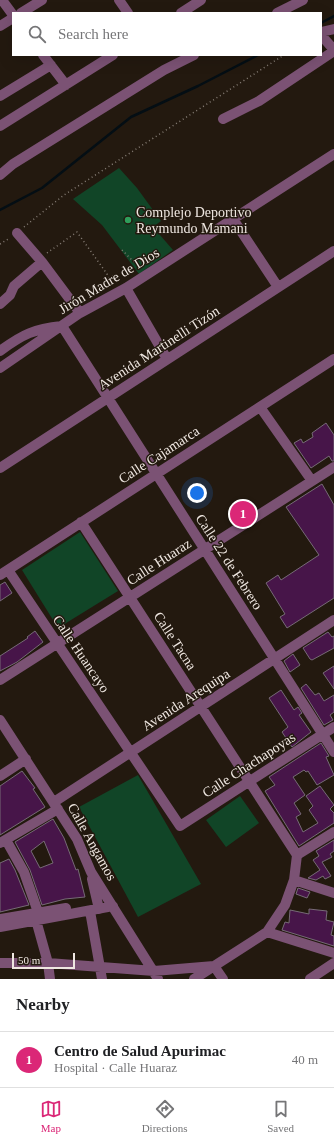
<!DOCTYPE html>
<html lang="en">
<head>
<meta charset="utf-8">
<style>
	body { margin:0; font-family:"Times New Roman",serif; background:#f6f6f6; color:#202124 }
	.scale { position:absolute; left:12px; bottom:10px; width:63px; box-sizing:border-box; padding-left:4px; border:2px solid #efe7e1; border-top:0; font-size:11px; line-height:14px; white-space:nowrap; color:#efe7e1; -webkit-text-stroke:3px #23190f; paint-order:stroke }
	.you { position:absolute; left:197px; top:493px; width:14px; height:14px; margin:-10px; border:3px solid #fff; border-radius:50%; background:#1a73e8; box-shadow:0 0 0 6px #1a73e833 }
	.badge { display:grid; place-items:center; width:26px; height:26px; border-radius:50%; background:#db2777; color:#fff; font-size:13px; font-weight:700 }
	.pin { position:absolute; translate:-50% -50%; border:2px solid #fff; box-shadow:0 1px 4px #0006 }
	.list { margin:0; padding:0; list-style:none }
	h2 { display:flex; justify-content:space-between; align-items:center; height:52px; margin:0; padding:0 16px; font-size:17px }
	h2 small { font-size:13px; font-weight:400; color:#757577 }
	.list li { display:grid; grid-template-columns:26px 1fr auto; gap:12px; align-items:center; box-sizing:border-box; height:56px; padding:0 16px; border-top:1px solid #e0e0e0 }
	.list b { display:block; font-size:15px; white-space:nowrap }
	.list p { margin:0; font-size:13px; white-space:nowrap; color:#757577 }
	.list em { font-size:13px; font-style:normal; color:#757577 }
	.icon { flex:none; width:22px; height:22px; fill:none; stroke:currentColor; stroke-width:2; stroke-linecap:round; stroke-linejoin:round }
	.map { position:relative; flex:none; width:334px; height:979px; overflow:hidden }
	.search { position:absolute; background:#fff; box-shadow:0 4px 16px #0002; left:12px; right:12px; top:12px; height:44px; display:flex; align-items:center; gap:10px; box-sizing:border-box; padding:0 14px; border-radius:0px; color:#757577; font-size:15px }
	.sheet { height:108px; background:#fff }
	nav { display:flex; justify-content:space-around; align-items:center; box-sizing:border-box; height:56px; border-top:1px solid #e0e0e0; background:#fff; font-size:11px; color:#757577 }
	nav a { display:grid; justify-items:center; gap:2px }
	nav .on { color:#db2777 }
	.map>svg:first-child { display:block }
	.green { fill:#114527 }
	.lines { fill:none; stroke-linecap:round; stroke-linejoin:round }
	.stream { stroke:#040e14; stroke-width:2.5 }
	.building { fill:#471549; stroke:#766a76; fill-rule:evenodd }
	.path { stroke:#867d75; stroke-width:1.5; stroke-dasharray:1 3; stroke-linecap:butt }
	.minor { stroke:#7b5274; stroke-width:10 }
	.leisure-dot { fill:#2e9e5b; stroke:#23190f; stroke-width:1.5 }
	.labels { text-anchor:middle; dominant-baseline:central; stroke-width:3; stroke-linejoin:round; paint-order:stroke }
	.poi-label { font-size:14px; fill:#efe7e1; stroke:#23190f; text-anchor:start }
	.street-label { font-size:14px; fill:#efe7e1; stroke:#23190f }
</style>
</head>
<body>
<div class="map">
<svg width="334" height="979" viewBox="0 0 334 979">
	<rect width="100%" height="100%" fill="#23190f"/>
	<path class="green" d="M119,168L137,188L161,221L153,227L173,250L139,274L102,225L73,199Z
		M80,532L118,591L58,628L22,570Z
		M138,775L201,884L138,917L79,807Z
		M240,796L259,823L226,847L206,820Z"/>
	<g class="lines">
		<path class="stream" d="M321,23L334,16
			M0,210L42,188L131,117L198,86L258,55"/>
	</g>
	<path class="building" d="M326,423L334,435V461H332L329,456L311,468L294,443L301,439L303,443L313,437L312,433Z
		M322,484L334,505V598L287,628L280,617L285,614L266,583L278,575L281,580L319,555L286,507Z
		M5,582L12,593L0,601V585Z
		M35,631L43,642L17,662L0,671V656L28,638L27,637Z
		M328,632L332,637L334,636V648L312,660L310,659L303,648Z
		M293,654L300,665L290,672L284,661Z
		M334,666V689L323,673Z
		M306,684L315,695L319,693L324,701L334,695V712L330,715L333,720L324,725L301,688Z
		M281,690L294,710L298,707L302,713L299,715L311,732L292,747L282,732L288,727L269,698Z
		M321,743L329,756L326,757L334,775L317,785L308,771L306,772L304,770L293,777L305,795L294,803L301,814L296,817L303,832L318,823L309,810L313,806L306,796L320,786L334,805L330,809L334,813V823L299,846L265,791L275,785L269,777Z
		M22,771L35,788L33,789L45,807L0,835V786Z
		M53,819L64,838L76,870L78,869L85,897L65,899L42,905L30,870L15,842ZM44,841L53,863L40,868L31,851Z
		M334,840V851L330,854L332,857L322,862L331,876L325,879L323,876L316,880L308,878L320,870L313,860L319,856L316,851Z
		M9,859L15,870L29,905L0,912V863Z
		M298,888L310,892L307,898L296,894Z
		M309,909L327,911L326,920L334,922L331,935L334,936V946L282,930L285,922L289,923L290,910L309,914Z"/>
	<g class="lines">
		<path class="path" d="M24,227L64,195L284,55
			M0,244L10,238
			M122,250L134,262L151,261
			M47,253L77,232L107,274L106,279L113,276L115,278L110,284L112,285"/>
		<path class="minor" d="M2,0L13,15
			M119,0L128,13
			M21,13L42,0
			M181,13L201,0
			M277,13L303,0
			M0,26L13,18
			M321,32L334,29
			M321,35L334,50
			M43,55L66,85
			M0,96L51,65
			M223,119L259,101L334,51
			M0,126L113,55
			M0,175L13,164L164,70L194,55
			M233,219L278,287
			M17,233L42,262L80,313
			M126,288L167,359
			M0,304L10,295L14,286L42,262
			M0,351C23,334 34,329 62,326L334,752
			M0,368L80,313L126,288L334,154
			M260,407L312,481
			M0,468L334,251
			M81,522L297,855
			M8,570L180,826L334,727
			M0,575L334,359
			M0,680L334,467
			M0,720L77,839L91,872L158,979
			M0,776L26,759
			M54,802L334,620
			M6,840L24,872L38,912
			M0,843L58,809
			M297,855L334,832
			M92,879L99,909
			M294,880L334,893
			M90,911L102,979
			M0,919L66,908
			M36,920L48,963L50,979
			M0,927L113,906
			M267,932L334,953
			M0,963H48L154,971L214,966
			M214,966L223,979
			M194,979L267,932L285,905L294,880L297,855
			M310,979L334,963"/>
	</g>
	<circle class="leisure-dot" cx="128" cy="220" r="4"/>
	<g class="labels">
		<g class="poi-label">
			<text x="136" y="212">Complejo Deportivo<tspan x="136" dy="16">Reymundo Mamani</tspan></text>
		</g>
		<g class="street-label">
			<text transform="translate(109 281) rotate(-31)">Jirón Madre de Dios</text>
			<text transform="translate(159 348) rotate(-33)">Avenida Martinelli Tizón</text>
			<text transform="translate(159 455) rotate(-33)">Calle Cajamarca</text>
			<text transform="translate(159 562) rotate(-33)">Calle Huaraz</text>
			<text transform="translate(229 562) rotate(57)">Calle 22 de Febrero</text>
			<text transform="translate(175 641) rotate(57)">Calle Tacna</text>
			<text transform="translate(81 654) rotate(56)">Calle Huancayo</text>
			<text transform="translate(186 700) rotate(-33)">Avenida Arequipa</text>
			<text transform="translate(249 765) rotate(-33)">Calle Chachapoyas</text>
			<text transform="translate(92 842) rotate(61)">Calle Angamos</text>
		</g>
	</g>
</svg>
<div class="scale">50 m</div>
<div class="you"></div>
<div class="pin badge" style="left:243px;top:514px">1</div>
<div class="search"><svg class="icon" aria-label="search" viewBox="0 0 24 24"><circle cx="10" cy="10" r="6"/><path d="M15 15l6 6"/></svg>Search here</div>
</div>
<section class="sheet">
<h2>Nearby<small></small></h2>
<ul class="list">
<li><span class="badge">1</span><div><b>Centro de Salud Apurimac</b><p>Hospital · Calle Huaraz</p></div><em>40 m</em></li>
</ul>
</section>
<nav>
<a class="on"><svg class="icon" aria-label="map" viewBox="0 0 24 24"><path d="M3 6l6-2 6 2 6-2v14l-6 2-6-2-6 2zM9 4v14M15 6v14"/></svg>Map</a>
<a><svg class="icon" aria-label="directions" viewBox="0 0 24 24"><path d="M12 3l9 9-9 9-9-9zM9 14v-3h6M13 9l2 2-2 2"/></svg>Directions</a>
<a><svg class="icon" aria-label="saved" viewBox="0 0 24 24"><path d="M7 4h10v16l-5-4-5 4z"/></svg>Saved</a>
</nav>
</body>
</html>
